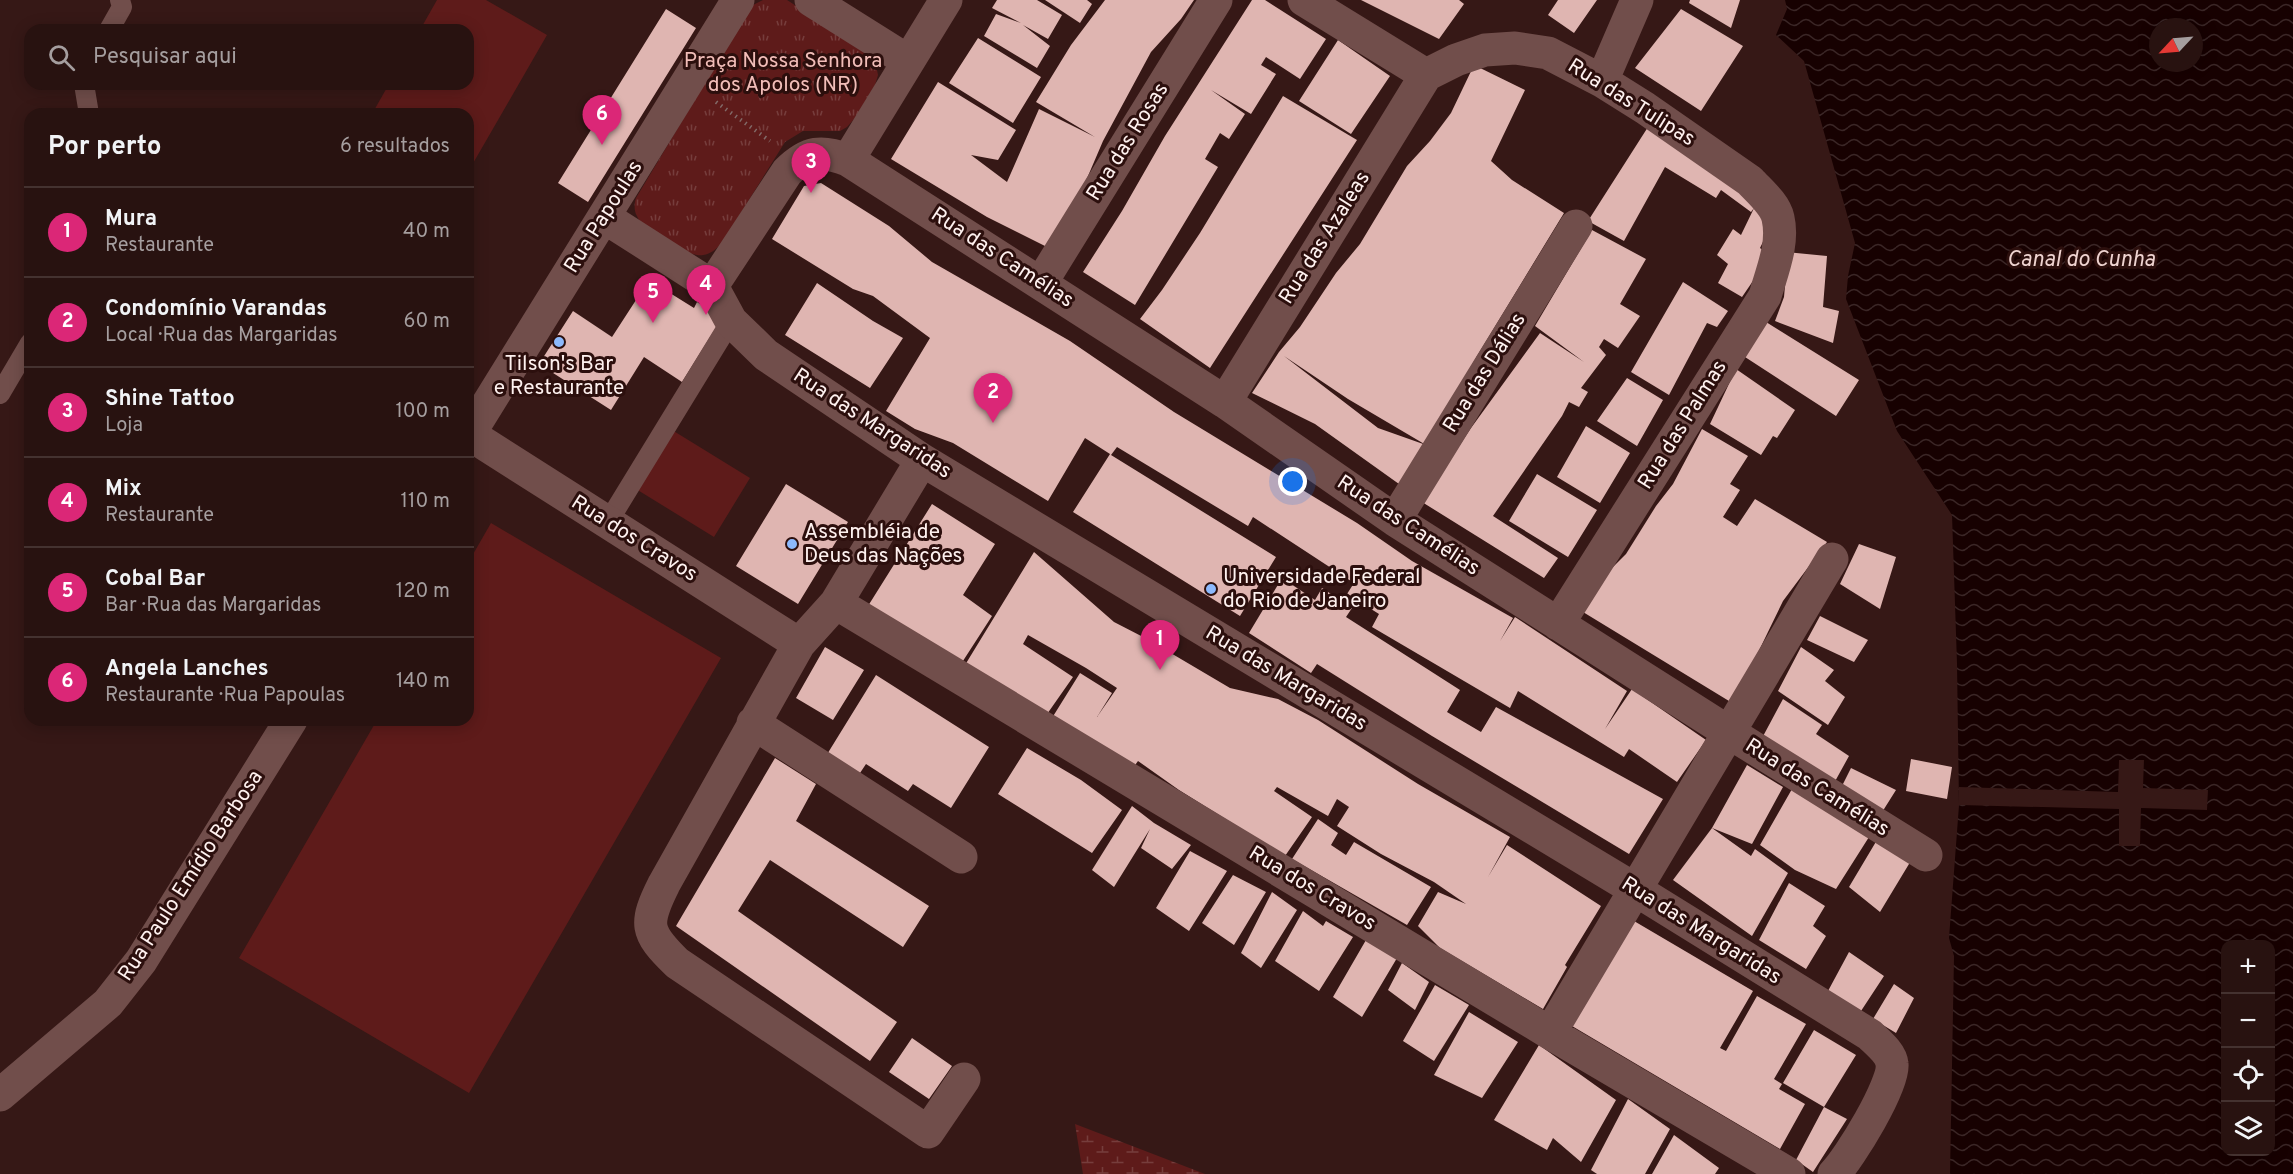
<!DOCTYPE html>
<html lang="pt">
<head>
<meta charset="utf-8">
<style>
	body { margin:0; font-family:Overpass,sans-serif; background:#34201e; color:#f1f3f6 }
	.controls { position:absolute; right:18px; bottom:18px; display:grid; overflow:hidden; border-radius:12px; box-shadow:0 3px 15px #0003 }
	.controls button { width:54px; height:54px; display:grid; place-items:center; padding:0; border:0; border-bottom:2px solid #443230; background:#281210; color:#f1f3f6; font:30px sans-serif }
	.compass { position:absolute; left:2149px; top:18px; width:54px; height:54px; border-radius:50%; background:#281210; box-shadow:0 3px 15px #0003; rotate:244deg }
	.you { position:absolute; left:1293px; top:482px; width:21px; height:21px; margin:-15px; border:4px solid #fff; border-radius:50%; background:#1a73e8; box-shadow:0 0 0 9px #1a73e833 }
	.badge { display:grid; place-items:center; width:39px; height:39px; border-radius:50%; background:#db2777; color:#fff; font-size:20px; font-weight:700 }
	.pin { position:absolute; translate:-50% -50px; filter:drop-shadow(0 2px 3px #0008) }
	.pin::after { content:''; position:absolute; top:32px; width:21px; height:18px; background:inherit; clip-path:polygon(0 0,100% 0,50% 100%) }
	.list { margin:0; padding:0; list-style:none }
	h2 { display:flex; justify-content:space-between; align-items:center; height:78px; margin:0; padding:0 24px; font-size:26px }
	h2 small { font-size:20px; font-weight:400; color:#a59e9f }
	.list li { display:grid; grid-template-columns:39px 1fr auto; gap:18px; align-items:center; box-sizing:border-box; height:90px; padding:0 24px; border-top:2px solid #443230 }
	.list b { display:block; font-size:22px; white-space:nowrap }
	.list p { margin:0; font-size:20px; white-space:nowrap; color:#a59e9f }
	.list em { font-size:20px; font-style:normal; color:#a59e9f }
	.icon { flex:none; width:33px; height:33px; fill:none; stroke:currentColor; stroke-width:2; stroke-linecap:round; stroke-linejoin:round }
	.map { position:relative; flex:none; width:2293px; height:1174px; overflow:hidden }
	.search { position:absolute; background:#281210; box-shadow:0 3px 15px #0003; left:24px; top:24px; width:450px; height:66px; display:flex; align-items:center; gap:15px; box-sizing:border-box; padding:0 21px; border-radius:18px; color:#a59e9f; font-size:22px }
	.panel { position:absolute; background:#281210; box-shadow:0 3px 15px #0003; left:24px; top:108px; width:450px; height:618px; border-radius:18px }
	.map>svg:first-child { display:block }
	.wetland { fill:url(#wetland-marsh) }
	.park { fill:url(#park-tufts) }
	.garden { fill:#5e1b1a }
	.water { fill:url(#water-waves); fill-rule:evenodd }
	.pier { fill:#361816 }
	.building { fill:#dfb5b1; fill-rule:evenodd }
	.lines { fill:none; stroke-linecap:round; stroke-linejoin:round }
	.path { stroke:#826a68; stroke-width:4; stroke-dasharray:1.5 4.5; stroke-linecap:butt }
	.lane { stroke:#714e4b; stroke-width:20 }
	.street { stroke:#714e4b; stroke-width:33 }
	.poi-dot { fill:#8cb9fc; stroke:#2c0f0d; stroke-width:2 }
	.labels { text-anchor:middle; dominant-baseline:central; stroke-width:6; stroke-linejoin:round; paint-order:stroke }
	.park-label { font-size:21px; fill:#f1bdb8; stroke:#2c0f0d }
	.street-label { font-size:21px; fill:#fef1ef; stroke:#2c0f0d }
	.poi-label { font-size:21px; fill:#fef1ef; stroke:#2c0f0d; text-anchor:start }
	.water-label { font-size:22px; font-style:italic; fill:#efd4d1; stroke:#2c0f0d }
</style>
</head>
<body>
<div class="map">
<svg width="2293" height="1174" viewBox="0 0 2293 1174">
	<defs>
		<pattern id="wetland-marsh" width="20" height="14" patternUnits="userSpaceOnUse" patternTransform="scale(1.5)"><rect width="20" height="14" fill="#5e1b1a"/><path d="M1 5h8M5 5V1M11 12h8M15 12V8" fill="none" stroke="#763d3c"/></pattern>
		<pattern id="park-tufts" width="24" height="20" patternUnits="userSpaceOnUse" patternTransform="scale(1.5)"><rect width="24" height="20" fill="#5e1b1a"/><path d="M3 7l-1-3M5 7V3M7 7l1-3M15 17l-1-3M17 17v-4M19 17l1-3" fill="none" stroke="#763d3c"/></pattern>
		<pattern id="water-waves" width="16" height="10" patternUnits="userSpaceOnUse" patternTransform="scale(1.5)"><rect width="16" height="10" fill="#170101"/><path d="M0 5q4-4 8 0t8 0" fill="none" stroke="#3a2626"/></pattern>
	</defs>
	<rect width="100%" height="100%" fill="#361816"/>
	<path class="wetland" d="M1075,1124L1205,1174H1083Z"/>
	<path class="park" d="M763,0H787L870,54L876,65L878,75L875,85L855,118L847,127L840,131H803L785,142L722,243C716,249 711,254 703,255C688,258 642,230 637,216C634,211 634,204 636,198L751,6Z"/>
	<path class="garden" d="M437,0H486L547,35L468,172V114H372L389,84H468V30H420Z
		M672,430L750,478L714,537L636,489Z
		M491,523L721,658L469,1093L239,958L377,720H468V563Z"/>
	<path class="water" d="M1785,0H2293V1174H1950L1954,956L1949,938L1959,805L1957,664L1952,515L1897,431L1846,299L1848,276L1855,243L1804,61L1776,35L1787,9ZM2158,27H2194V63H2158ZM2226,944H2270V1152H2226Z"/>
	<path class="pier" d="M2119,760H2144L2143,788L2208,790L2207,810L2141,808L2140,846H2119V809L1959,805V787L2118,792Z"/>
	<path class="building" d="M997,0H1037L1062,15L1048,39L1023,25L1050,46L1037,68L984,36L996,14L1021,23L992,8Z
		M1045,0H1087L1092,4L1080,23Z
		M1105,0H1194L1181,19L1151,52L1103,141L1073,211L1049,248L987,217L891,159L938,82L1016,130L998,160L971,155L1007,182L1039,109L1095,137L1036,102L1071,45Z
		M1252,0H1265L1326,39L1300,79L1266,57L1261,65L1276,74L1251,114L1211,90L1245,114L1229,139L1220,133L1205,159L1218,167L1135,305L1083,272L1122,211L1165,136Z
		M1361,0H1459L1464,4L1439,39Z
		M1558,0H1597L1574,33L1548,15Z
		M1690,0H1740L1731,28L1689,3Z
		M666,9L696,28L588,202L558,183Z
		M1681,9L1743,46L1701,111L1635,68Z
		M978,38L1041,77L1013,123L949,83Z
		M1338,40L1390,76L1351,134L1299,101Z
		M1474,65L1525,90L1491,161L1512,180L1564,213L1477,356L1426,445L1399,484L1315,424L1252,393L1279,352L1300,327L1336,273L1360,244L1407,166L1430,141L1451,113ZM1284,356L1348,399L1426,445L1378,428Z
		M1283,96L1357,140L1210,368L1140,319L1162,290L1200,233Z
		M1648,127L1757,204L1751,212L1721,190L1716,198L1665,167L1624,241L1588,221Z
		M821,183L889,226L932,262L1070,341L1174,412L1357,523L1412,561L1513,618L1500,641L1515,617L1627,691L1605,729L1632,689L1706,740L1677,782L1629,749L1624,757L1518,691L1510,708L1372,627L1379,614L1347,594L1354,583L1253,517L1248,526L1117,447L1111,455L1276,557L1240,616L1073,512L1110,454L1085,438L1048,501L953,443L915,429L886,411L930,338L873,296L853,289L772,239L804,186Z
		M1756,204L1775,217L1760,248L1770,256L1742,297L1718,283L1728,264L1717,255L1733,229L1741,235Z
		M1592,230L1646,259L1620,304L1640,316L1618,348L1604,339L1599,347L1606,355L1581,388L1588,392L1579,407L1569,402L1562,416L1493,516L1558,558L1544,578L1422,502L1471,428L1540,333L1584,362L1535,326Z
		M1786,252L1827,256L1823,307L1839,311L1833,343L1775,321L1784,297L1786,275Z
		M649,280L694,308L697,302L722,318L682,382L644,357L611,410L539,364L573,311L612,337Z
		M1683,282L1728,311L1717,327L1707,323L1669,395L1631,372Z
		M817,283L873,321L903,338L870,388L785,335Z
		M1766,322L1859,380L1836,416L1745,357Z
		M1736,369L1795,410L1777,438L1773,436L1761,455L1710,424Z
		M1627,378L1663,400L1637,446L1597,421Z
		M1586,426L1630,453L1600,503L1557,477Z
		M1702,429L1748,456L1730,484L1740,490L1723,517L1737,526L1755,499L1827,542L1783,601L1750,669L1729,701L1583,612L1608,572L1626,554L1656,506L1673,484Z
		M1537,474L1597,510L1568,557L1509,521Z
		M786,484L848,522L798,604L736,566Z
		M932,504L995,544L963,595L992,616L961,664L868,606Z
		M1859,544L1896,557L1880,609L1840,584Z
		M1034,552L1114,622L1147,639L1230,688L1278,699L1318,720L1418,784L1510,837L1488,877L1507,845L1601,906L1565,965L1567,967L1543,1009L1440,948L1418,926L1438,892L1466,904L1434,882L1381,854L1337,826L1349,807L1337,799L1328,816L1277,787L1274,791L1312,817L1285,856L1179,790L1138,761L1133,768L1052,718L1080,673L1112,693L1097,717L1117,688L1086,668L1028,635L1023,644L1073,677L1045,717L965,665Z
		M1282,578L1315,600L1322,588L1352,608L1346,617L1460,690L1447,712L1481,732L1496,707L1663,799L1629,854L1432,736L1317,664L1311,673L1249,633Z
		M1820,616L1868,640L1854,662L1807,640Z
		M825,647L864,670L833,720L796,698Z
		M1801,647L1834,670L1825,681L1845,697L1828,725L1778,691Z
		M876,675L989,747L951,808L913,784L908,791L866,764L858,776L826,756Z
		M1783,699L1822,725L1816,734L1849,756L1833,785L1761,740Z
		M1027,748L1081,780L1122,810L1092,853L998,794Z
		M775,758L816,784L796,821L929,906L903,947L770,860L738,911L897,1022L870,1061L676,926Z
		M1911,759L1952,767L1947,799L1906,791Z
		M1747,765L1783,787L1752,844L1712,828Z
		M1851,768L1896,790L1879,817L1840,790Z
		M1792,789L1869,837L1836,889L1795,870L1760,845Z
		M1132,806L1154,823L1191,845L1172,869L1141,848L1150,829L1114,887L1092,870Z
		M1318,819L1338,833L1331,845L1346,855L1354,842L1431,887L1407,925L1292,859Z
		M1712,828L1751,856L1755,849L1788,873L1752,936L1673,880Z
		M1877,840L1912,859L1880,912L1849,887Z
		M1190,851L1227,871L1189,931L1156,908Z
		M1233,875L1266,892L1234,945L1202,923Z
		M1789,883L1825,906L1813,926L1826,936L1806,969L1759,940Z
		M1272,892L1297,910L1261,968L1241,953Z
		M1303,911L1323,926L1326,921L1353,937L1319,991L1275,961Z
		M1634,921L1753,991L1720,1048L1726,1051L1757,996L1806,1024L1774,1079L1782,1084L1779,1089L1805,1104L1780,1149L1572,1026Z
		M1366,940L1397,958L1362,1017L1333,997Z
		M1849,952L1884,976L1861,1011L1828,991Z
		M1402,963L1429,982L1415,1010L1388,990Z
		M1894,984L1914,998L1896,1033L1873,1019Z
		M1435,985L1469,1005L1434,1061L1403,1041Z
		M1469,1012L1518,1042L1482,1098L1434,1075Z
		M1814,1030L1856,1055L1824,1107L1783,1083Z
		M912,1038L952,1066L929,1099L889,1072Z
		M1539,1045L1616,1100L1581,1162L1553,1138L1547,1150L1494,1120Z
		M1628,1099L1670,1129L1645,1174H1597L1591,1170Z
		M1824,1107L1847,1119L1813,1172L1796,1160Z
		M1674,1135L1719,1168L1715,1174H1652Z"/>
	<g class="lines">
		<path class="path" d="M716,102L770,141"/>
		<path class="lane" d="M109,30L122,7L120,0
			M84,84L89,114
			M0,394L30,343
			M608,522L731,321"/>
		<path class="street" d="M811,0L908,61
			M1304,0L1426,75
			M1426,75L1456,60L1485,50L1515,48L1548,53L1602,81L1645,108L1750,181C1759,191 1775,204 1778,218C1784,244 1772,271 1765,296L1558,624
			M1602,81L1637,0
			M848,160L946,0
			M604,217L712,286L731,321L766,355L922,460L1636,890L1870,1035C1878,1043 1891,1053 1892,1064C1895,1084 1849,1159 1834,1174
			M1041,283L1216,0
			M712,286L787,172C808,151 822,150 848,160L1225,402L1395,520L1730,733L1926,855
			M1225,402L1426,75
			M469,434L799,644
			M468,436L738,0
			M922,460L836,603L799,644L664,884C644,924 645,932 677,963L928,1132L964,1079
			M1395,520L1576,226
			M836,603L1550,1033L1789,1174
			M753,723L961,857
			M1550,1033L1832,559
			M0,1095L108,1003L141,961L291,720"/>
	</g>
	<g class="poi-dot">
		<circle cx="559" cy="342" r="6"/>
		<circle cx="792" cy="544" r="6"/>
		<circle cx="1211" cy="589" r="6"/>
	</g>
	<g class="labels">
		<g class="park-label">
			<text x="783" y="61">Praça Nossa Senhora<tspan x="783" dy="24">dos Apolos (NR)</tspan></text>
		</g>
		<g class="street-label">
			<text transform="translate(1631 103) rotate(32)">Rua das Tulipas</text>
			<text transform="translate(1128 142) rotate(-58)">Rua das Rosas</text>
			<text transform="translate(604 217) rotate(-58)">Rua Papoulas</text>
			<text transform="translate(1325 238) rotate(-58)">Rua das Azaleas</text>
			<text transform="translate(1002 258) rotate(33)">Rua das Camélias</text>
			<text transform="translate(1485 373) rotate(-58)">Rua das Dálias</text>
			<text transform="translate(872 424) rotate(33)">Rua das Margaridas</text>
			<text transform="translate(1683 425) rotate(-58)">Rua das Palmas</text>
			<text transform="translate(1408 526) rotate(33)">Rua das Camélias</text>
			<text transform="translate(634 539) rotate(32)">Rua dos Cravos</text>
			<text transform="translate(1286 679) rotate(31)">Rua das Margaridas</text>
			<text transform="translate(1817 788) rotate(32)">Rua das Camélias</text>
			<text transform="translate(191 876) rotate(-57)">Rua Paulo Emídio Barbosa</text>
			<text transform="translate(1312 889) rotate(31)">Rua dos Cravos</text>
			<text transform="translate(1701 931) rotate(32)">Rua das Margaridas</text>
		</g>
		<g class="poi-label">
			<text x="559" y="364" text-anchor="middle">Tilson's Bar<tspan x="559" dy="24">e Restaurante</tspan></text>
			<text x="804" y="532">Assembléia de<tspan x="804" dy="24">Deus das Nações</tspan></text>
			<text x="1223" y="577">Universidade Federal<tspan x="1223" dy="24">do Rio de Janeiro</tspan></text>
		</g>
		<g class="water-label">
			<text x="2081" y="260">Canal do Cunha</text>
		</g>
	</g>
</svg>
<div class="controls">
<button>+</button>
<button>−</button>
<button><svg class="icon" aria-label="locate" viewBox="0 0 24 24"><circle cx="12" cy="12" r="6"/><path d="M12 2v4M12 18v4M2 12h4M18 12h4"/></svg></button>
<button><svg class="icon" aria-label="layers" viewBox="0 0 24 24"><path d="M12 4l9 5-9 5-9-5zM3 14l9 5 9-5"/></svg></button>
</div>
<svg class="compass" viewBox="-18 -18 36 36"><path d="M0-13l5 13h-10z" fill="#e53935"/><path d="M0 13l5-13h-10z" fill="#a59e9f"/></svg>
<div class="you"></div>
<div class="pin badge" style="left:1160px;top:670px">1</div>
<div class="pin badge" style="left:993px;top:423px">2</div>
<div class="pin badge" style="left:811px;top:193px">3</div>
<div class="pin badge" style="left:706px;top:315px">4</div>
<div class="pin badge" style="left:653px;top:323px">5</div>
<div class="pin badge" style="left:602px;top:145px">6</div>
<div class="search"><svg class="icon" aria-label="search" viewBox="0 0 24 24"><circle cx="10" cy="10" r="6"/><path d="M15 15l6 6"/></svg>Pesquisar aqui</div>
<section class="panel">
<h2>Por perto<small>6 resultados</small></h2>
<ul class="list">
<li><span class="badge">1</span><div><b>Mura</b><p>Restaurante</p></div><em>40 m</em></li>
<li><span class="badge">2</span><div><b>Condomínio Varandas</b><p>Local · Rua das Margaridas</p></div><em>60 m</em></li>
<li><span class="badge">3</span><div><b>Shine Tattoo</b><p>Loja</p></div><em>100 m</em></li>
<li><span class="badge">4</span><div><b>Mix</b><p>Restaurante</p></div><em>110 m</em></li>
<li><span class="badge">5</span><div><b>Cobal Bar</b><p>Bar · Rua das Margaridas</p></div><em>120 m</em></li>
<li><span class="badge">6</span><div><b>Angela Lanches</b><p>Restaurante · Rua Papoulas</p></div><em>140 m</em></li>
</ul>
</section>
</div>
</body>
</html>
